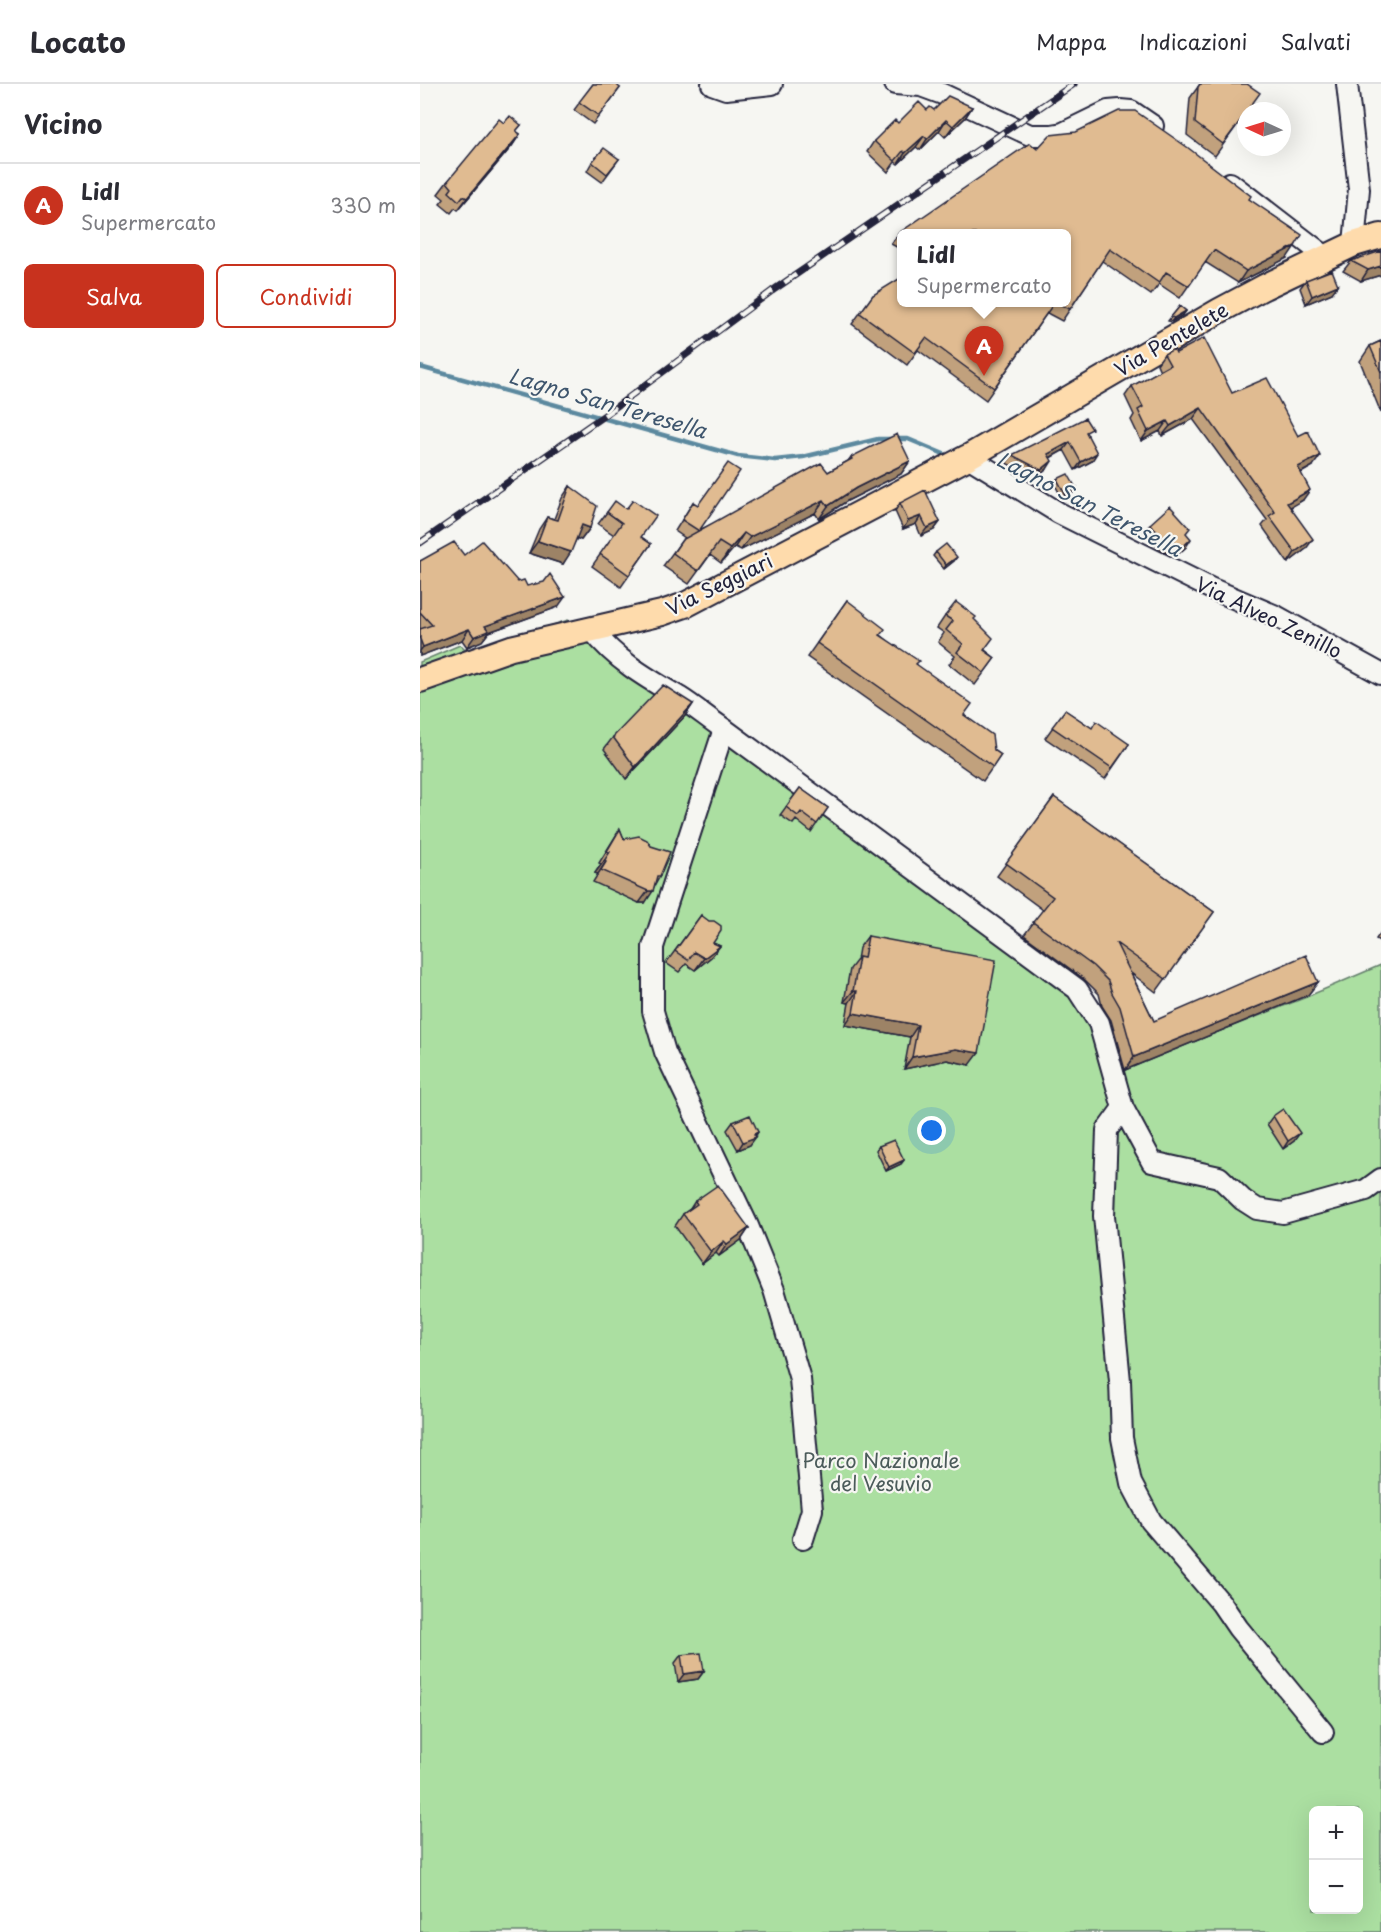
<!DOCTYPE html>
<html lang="it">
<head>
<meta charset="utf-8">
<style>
	body { margin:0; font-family:"Playpen Sans",sans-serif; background:#f2f2f3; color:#2b2b33 }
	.controls { position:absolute; right:18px; bottom:18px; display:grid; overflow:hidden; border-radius:9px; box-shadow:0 6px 24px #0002 }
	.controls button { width:54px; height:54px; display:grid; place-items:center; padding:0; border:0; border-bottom:2px solid #e1e1e2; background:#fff; color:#2b2b33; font:30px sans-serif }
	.compass { position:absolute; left:817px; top:18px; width:54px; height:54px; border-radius:50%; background:#fff; box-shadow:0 6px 24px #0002; rotate:274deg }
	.you { position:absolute; left:512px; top:1047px; width:21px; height:21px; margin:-15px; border:4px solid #fff; border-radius:50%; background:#1a73e8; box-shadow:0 0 0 9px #1a73e833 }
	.badge { display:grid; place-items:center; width:39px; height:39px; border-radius:50%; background:#c8321e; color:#fff; font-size:20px; font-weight:700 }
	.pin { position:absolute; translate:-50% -50px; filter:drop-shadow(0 2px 3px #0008) }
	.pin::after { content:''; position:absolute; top:32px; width:21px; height:18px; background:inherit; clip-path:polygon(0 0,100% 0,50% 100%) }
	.popup { position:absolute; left:477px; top:145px; width:174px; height:78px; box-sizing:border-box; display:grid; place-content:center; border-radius:9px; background:#fff; filter:drop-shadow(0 2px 4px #0005); font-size:20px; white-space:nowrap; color:#7c7c81 }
	.popup b { font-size:22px; color:#2b2b33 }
	.popup::after { content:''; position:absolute; left:50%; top:100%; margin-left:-12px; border:12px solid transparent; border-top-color:#fff }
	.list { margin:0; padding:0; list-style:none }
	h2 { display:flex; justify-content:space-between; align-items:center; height:78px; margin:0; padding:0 24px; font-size:26px }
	h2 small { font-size:20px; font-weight:400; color:#7c7c81 }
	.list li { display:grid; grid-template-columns:39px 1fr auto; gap:18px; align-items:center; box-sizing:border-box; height:84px; padding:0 24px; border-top:2px solid #e1e1e2 }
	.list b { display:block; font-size:22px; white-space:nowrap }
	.list p { margin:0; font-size:20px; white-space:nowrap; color:#7c7c81 }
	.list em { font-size:20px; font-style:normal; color:#7c7c81 }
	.actions { display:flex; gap:12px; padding:18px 24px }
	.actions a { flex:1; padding:14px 0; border:2px solid #c8321e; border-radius:9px; text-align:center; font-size:21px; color:#c8321e }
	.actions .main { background:#c8321e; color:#fff }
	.map { position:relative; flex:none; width:961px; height:1848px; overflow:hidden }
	header { display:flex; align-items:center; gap:36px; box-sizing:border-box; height:84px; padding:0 30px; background:#fff; border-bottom:2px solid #e1e1e2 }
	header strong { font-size:28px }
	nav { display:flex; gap:33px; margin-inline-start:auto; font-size:21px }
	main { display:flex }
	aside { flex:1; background:#fff }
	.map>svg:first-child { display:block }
	.green { fill:#abdfa1; stroke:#66806e; stroke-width:1.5; fill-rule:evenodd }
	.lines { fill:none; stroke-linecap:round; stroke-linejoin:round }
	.stream { stroke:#5b899f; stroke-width:4.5 }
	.minor-casing { stroke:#22223b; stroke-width:24 }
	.major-casing { stroke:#22223b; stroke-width:28 }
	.minor { stroke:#f6f6f2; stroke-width:20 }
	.major { stroke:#fedbac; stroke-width:24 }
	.rail-casing { stroke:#22223b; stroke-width:7 }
	.rail { stroke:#f6f6f2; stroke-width:4.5; stroke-dasharray:14; stroke-linecap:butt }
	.wall { fill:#c1a17d; stroke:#22223b; stroke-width:1.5 }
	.shaded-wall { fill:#9d8366; stroke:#22223b; stroke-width:1.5 }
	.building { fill:#e0bb91; stroke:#22223b; stroke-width:1.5 }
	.labels { text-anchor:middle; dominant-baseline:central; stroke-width:4.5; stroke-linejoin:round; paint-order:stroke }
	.street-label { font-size:20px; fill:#22223b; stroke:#f6f6f2 }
	.park-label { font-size:20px; fill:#4b5b5a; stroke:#f6f6f2 }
	.water-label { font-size:21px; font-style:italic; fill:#3e556d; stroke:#f6f6f2 }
</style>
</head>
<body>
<header>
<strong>Locato</strong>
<nav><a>Mappa</a><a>Indicazioni</a><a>Salvati</a></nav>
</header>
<main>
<aside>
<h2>Vicino<small></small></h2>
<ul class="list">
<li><span class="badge">A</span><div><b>Lidl</b><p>Supermercato</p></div><em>330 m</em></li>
</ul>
<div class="actions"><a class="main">Salva</a><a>Condividi</a></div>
</aside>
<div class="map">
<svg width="961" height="1848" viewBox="0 0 961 1848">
	<rect width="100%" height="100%" fill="#f6f6f2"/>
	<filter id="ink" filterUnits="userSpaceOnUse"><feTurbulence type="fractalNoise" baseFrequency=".0167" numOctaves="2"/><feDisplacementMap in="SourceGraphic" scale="12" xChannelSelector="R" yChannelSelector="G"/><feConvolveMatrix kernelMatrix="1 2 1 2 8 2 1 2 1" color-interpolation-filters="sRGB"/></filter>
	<g filter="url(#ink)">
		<path class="green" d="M148,536L200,581L650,899L694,989L884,914L961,881V1848H0V578L40,561L47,568ZM894,1726H938V1826H894Z"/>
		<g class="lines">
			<path class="stream" d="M0,283L318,372L355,376L383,373L458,355H488L531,373"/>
			<defs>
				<path id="minor" d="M292,0L306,5L352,0
					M475,0L501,2L520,9L610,51H631L643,49L688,27L700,26L711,27L733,42
					M927,0L939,105L934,160
					M810,99L906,173
					M548,373L639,429L790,504L856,532L961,590
					M172,546C197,577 225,593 259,613C275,623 289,635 304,645L657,905L679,939L703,1024L732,1078L799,1093L823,1116L837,1125L863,1129L946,1106L961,1095
					M304,645L233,863V927L245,968L328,1142L354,1206L380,1295L392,1426L383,1455
					M703,1024L687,1046L684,1132L700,1297L702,1354L711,1399L731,1437L801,1519L818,1544L903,1648"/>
				<path id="major" d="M0,596L91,564L242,529L265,521L548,373L799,227L844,203L934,160L961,152"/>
			</defs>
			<use href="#minor" class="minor-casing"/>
			<use href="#major" class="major-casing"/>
			<use href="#minor" class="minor"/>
			<use href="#major" class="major"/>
			<defs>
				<path id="rail" d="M0,459L189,328L352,207L654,0"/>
			</defs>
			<use href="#rail" class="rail-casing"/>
			<use href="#rail" class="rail"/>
		</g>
		<path class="wall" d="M173,0L200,4L173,40L154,26Z
			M780,0L826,29L795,72L767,51L770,14Z
			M552,23L545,34L525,53L519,47L500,66L496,63L478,80L475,78L468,88L447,68L454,57L507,26Z
			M84,39L101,41L96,47L100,50L92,62L38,126L35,124L31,129L20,120L24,115L18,110L27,98Z
			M617,65L829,115L867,174L818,199L785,178L760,214L739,200L731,211L682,177L642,237L627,229L566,316L498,266L487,281L432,240L453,211L482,219H646L482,150V166L471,160L479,149Z
			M199,75L182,98L167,87L172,78Z
			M931,177L961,191L941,197L923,187Z
			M886,196L912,209L886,220L880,204Z
			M760,222L766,227L763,231L751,238L748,237Z
			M961,257V329L940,277L950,262Z
			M756,269L812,309L893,382L881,389L883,416L871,423L886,465L868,479L842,442L847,436L773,335L742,352L740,347L721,357L711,336L714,331L705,312L712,302L740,287L737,280L744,270Z
			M668,351L672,377L655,386L644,366L630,374L627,385L616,394L586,379L592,371Z
			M431,373L490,377L481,390L427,417L399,435L395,429L321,466L315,463L301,479L290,471L269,500L243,482L262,456L265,454L255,447L273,418L279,446L408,388L428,377Z
			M637,395L656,404L653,409L642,414L634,399Z
			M150,402L170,444L161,456L157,454L143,480L109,469L119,445L127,433L134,435L142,414Z
			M480,419L520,438L514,446L501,452L496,440L483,445L475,427Z
			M187,428L231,460L201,503L172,482L194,451L178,440Z
			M730,440L766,463L755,473L749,467L746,469L741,466L724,448Z
			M516,468L534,477L524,485L513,472Z
			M44,471L98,498L107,502L138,523L69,548L62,557L47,563L42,556L0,572V477Z
			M427,516L461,551L496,580L544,631L574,666L581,671L563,697L387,573Z
			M525,532L554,535L565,566L575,574L555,601L529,580L535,572L518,558L524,549L517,544Z
			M273,620L265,632L206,695L184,665L193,653Z
			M645,626L672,644L709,660L685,695L625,654Z
			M380,704L408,724L391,748L376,736L373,740L360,731Z
			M634,713L794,828L736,908L711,889L734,937L898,898L888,911L705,986L691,936L682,922L679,910L664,895L604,851L623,826L577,792Z
			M200,745L204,755L240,792L225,819H219L173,798L178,790L175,789L181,780L179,779Z
			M281,831L293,859L300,862L291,873L275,886L266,880L259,888L246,879Z
			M961,848V858L956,855Z
			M448,852L550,981L527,976L484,985L490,953L425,941L429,919L424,918L430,885L437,876L439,864Z
			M853,1032L874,1057L863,1065L847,1040Z
			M313,1038L338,1048L330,1061L318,1066L307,1046Z
			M459,1062L484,1076L481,1080L466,1087L456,1066Z
			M275,1117L329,1144L321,1156L299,1172L296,1169L282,1180L255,1142L263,1130L270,1125Z
			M261,1571L284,1587L278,1595L258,1598L255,1579Z"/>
		<path class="shaded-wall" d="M552,23L545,34L525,53L533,42Z
			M526,36L519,47L500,66L507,55Z
			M100,50L92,62L38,126L47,114Z
			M504,52L496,63L478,80L485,69Z
			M875,162L867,174L818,199L826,187Z
			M961,182V191L941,197L948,186Z
			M918,201L912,209L886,220L892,212Z
			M766,227L763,231L751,238L754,234Z
			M781,324L773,335L742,352L750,342Z
			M747,337L740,347L721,357L728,347Z
			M650,358L644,366L622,378L628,370Z
			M677,369L672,377L655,386L661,378Z
			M900,372L893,382L871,394L878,383Z
			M490,377L481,390L427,417L399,435L408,422L436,404Z
			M632,377L627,385L616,394L621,386Z
			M656,404L653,409L642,414L645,410Z
			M890,406L883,416L860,429L867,419Z
			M404,416L395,429L321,466L330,453Z
			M501,432L496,440L483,445L488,437Z
			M520,438L514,446L501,452L507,444Z
			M162,441L170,444L161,456L153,453Z
			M324,449L315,463L301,479L310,465Z
			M771,455L766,463L755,473L760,465Z
			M893,455L886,465L868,479L875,468Z
			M118,457L151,468L143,480L109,469Z
			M537,473L534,477L524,485L526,481Z
			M145,513L138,523L69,548L62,557L47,563L54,553L65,542Z
			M49,545L42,556L0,572V567L3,563Z
			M273,620L265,632L206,695L215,683Z
			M184,777L186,778L178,790L175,789Z
			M228,807H233L225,819H219Z
			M300,862L291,873L275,886L284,874Z
			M898,898L888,911L705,986L714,973Z
			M433,907H437L429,919L424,918Z
			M433,929L498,941L490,953L425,941Z
			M536,965L559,969L550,981L527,976L484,985L492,973Z
			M338,1048L333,1054L336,1053L330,1061L318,1066L323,1058L334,1050Z
			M880,1049L874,1057L863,1065L868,1057Z
			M484,1076L481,1080L466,1087L469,1083Z
			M329,1144L321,1156L299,1172L307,1160Z
			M304,1157L296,1169L282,1180L291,1168Z
			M284,1587L278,1595L258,1598L264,1590Z"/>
		<path class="building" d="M173,0H196L200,4L179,32L159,18Z
			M780,0H827L840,9L827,27H826V29L803,60L775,39L778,3Z
			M528,12L552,23L533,42L526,36L507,55L504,52L485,69L483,67L475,77L454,57L475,36L478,39L499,18L507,26L510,23L514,26Z
			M699,27H715L767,63L831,112L829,115L882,151L875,162L826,187L794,166L769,202L746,188L739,199L690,165L650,225L637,219H646V150H482L479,149L610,59L617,65L630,51L656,48Z
			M90,32L101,41L96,47L100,50L47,114L43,112L39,117L29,108L32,104L27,98L79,35L84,39Z
			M184,64L199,75L187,90L172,78Z
			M961,167V182L948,186L931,177Z
			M912,186L918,201L892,212L886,196Z
			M482,193V219H634L574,304L506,254L495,269L440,229L453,211Z
			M760,222L766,227L754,234L751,233Z
			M784,254L812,309L847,294L878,352L888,347L900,372L878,383L890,406L867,419L893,455L875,468L849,432L855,428L781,324L750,342L747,337L728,347L718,326L723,323L712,302L750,281L744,270L754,265L756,269Z
			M961,257V288L950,262Z
			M665,334L672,345L666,348L677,369L661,378L650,358L628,370L632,377L621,386L592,371Z
			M477,350L490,377L436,404L408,422L404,416L330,453L324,449L310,465L299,458L278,487L253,469L262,456L401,379L408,388L432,375L431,373Z
			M308,379L320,387L279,447L262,436L273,418L278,421Z
			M648,390L656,404L645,410L637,395Z
			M150,402L177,422L170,444L162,441L151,468L118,457L127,433L138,436Z
			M505,406L520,438L507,444L501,432L488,437L480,419Z
			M213,416L236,432L221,453L231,460L209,491L180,470L202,439L187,428L195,417L206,425Z
			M750,422L770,444L766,449L771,455L760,465L755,459L752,461L746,458L730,440Z
			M62,457L98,498L104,496L107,502L124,498L130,490L145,513L65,542L69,547L54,553L49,545L3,563L0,555V545L12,541L0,528V477L34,458L44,471Z
			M526,460L537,473L526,481L516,468Z
			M427,516L465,545L460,551L499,577L496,580L552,620L544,631L572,651L574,666L581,671L573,683L397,559Z
			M536,518L556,533L554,535L573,554L564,566L575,574L564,589L537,568L543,560L526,546L533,537L525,532Z
			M243,601L273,620L215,683L193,653Z
			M645,626L672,644L676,637L709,660L692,684L632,643Z
			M380,704L408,724L397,740L381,728L378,732L366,723Z
			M634,713L794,828L746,895L696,859L734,937L886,871L898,898L714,973L700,923L692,909L688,897L673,882L613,838L633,813L586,779Z
			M200,745L204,755L219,752L227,756L231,762L250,768L240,792H237L233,807H228L181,786L186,778L184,777L190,768L187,767Z
			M281,831L289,837H294L301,842V847L293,859L300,862L284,874L274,868L268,876L255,867Z
			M448,852L576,876L559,969L536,965L492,973L498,941L433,929L437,907H433L439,873L444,874Z
			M863,1025L880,1049L868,1057L853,1032Z
			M330,1031L338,1048L334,1050L336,1053L323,1058L313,1038Z
			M474,1056L484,1076L469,1083L459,1062Z
			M298,1101L329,1144L307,1160L304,1157L291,1168L263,1130L277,1120L275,1117Z
			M281,1569L284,1587L264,1590L261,1571Z"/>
	</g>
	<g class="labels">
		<g class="street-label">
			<text transform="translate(751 255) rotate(-30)">Via Pentelete</text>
			<text transform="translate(299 500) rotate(-26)">Via Seggiari</text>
			<text transform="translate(849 533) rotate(26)">Via Alveo Zenillo</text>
		</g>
		<g class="park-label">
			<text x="461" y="1376">Parco Nazionale<tspan x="461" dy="23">del Vesuvio</tspan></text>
		</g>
		<g class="water-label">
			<text transform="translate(188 318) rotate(16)">Lagno San Teresella</text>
			<text transform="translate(670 419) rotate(27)">Lagno San Teresella</text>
		</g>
	</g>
</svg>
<div class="controls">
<button>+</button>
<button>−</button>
</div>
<svg class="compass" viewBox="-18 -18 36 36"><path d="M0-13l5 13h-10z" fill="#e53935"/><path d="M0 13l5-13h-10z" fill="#7c7c81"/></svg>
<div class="you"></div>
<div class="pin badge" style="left:564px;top:292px">A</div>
<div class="popup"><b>Lidl</b>Supermercato</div>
</div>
</main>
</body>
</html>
